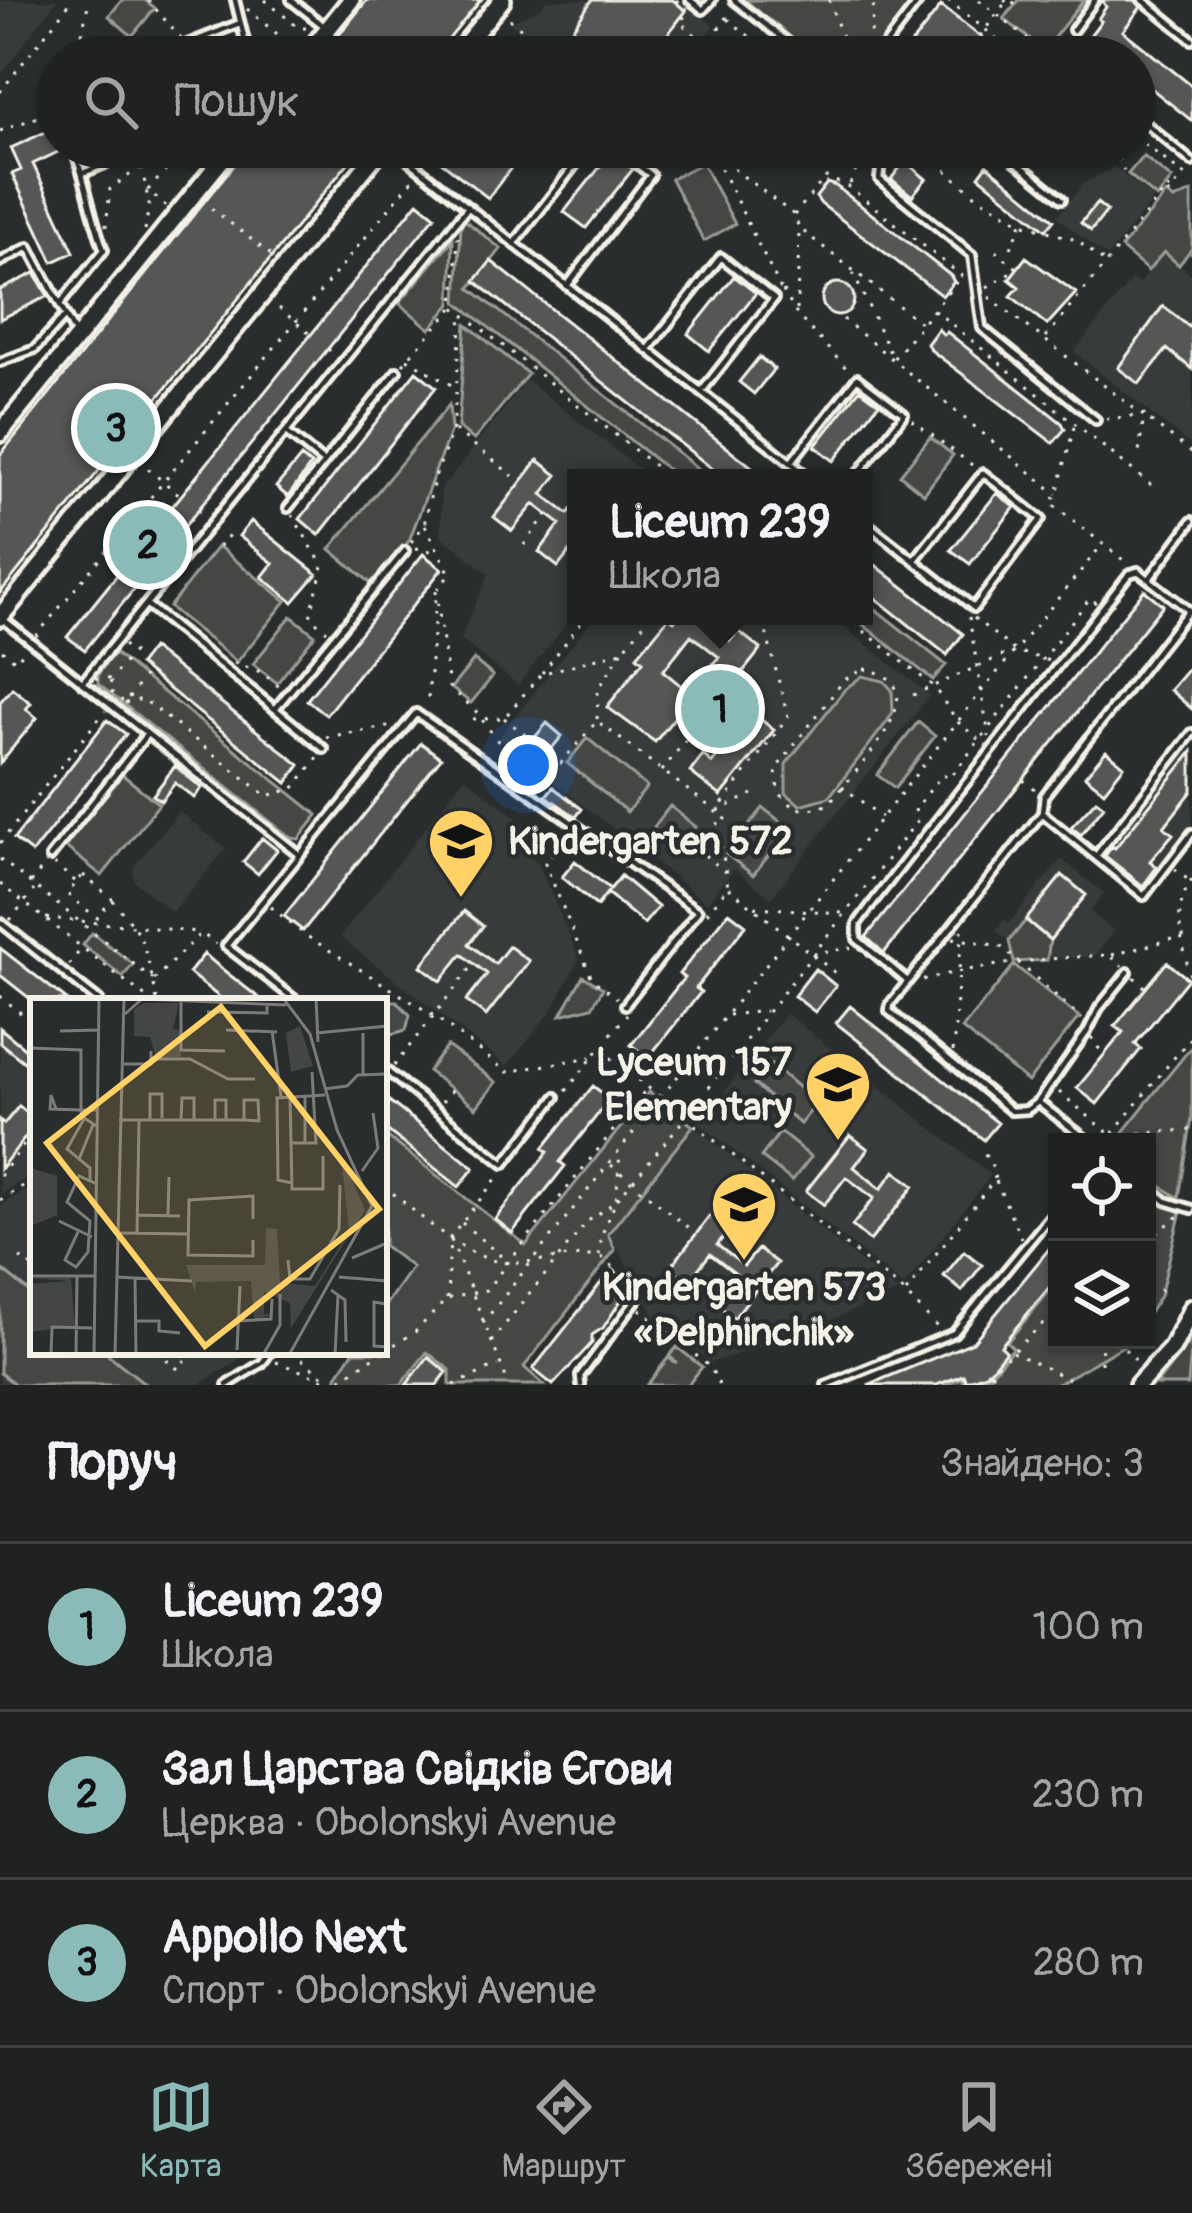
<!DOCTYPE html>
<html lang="uk">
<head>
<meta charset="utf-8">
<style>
	body { margin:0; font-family:Pangolin,sans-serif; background:#282a2a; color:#f1f3f6 }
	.controls { position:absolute; right:36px; bottom:36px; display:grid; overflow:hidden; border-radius:0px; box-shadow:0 3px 9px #0004 }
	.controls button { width:108px; height:108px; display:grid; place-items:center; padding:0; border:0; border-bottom:3px solid #3d3f40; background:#202222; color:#f1f3f6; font:60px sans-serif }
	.you { position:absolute; left:528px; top:765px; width:42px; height:42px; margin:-30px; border:9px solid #fff; border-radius:50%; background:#1a73e8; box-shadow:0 0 0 18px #1a73e833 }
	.badge { display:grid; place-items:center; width:78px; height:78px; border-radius:50%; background:#8bbbb9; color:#111; font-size:39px; font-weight:700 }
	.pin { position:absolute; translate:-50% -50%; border:6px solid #fff; box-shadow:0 3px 12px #0006 }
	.popup { position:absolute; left:567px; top:469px; width:306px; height:156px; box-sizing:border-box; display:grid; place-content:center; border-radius:0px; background:#202222; filter:drop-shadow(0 3px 9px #0005); font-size:39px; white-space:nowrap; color:#a2a4a5 }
	.popup b { font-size:45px; color:#f1f3f6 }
	.popup::after { content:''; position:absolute; left:50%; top:100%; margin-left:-24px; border:24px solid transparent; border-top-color:#202222 }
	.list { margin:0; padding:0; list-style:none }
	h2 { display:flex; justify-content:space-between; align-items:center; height:156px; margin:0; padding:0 48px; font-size:51px }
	h2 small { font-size:39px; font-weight:400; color:#a2a4a5 }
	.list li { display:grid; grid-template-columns:78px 1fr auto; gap:36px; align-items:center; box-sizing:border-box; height:168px; padding:0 48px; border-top:3px solid #3d3f40 }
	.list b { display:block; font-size:45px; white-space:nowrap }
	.list p { margin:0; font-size:39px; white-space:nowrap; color:#a2a4a5 }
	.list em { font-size:39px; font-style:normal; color:#a2a4a5 }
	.icon { flex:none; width:66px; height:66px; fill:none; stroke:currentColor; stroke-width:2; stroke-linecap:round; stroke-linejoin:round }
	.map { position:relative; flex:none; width:1192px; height:1385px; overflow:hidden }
	.search { position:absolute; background:#202222; box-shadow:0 3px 9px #0004; left:36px; right:36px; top:36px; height:132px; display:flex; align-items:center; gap:30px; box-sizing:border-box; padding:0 42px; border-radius:66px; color:#a2a4a5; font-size:45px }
	.sheet { height:660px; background:#202222 }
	nav { display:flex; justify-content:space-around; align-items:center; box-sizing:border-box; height:168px; border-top:3px solid #3d3f40; background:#202222; font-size:33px; color:#a2a4a5 }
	nav a { display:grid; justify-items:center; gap:6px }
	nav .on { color:#8bbbb9 }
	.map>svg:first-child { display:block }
	.built { fill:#373a3a }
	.green { fill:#444645; stroke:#9c9c96; stroke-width:3 }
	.building { fill:#555756; stroke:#f4f1e8; stroke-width:3; fill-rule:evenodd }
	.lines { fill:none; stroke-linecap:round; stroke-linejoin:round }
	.lane-casing { stroke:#f4f1e8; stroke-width:14 }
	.secondary-casing { stroke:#f4f1e8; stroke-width:24 }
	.path { stroke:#f4f1e8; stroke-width:3; stroke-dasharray:3 9; stroke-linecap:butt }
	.lane { stroke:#2a2d2e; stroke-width:4.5 }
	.secondary { stroke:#2a2d2e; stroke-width:15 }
	.labels { text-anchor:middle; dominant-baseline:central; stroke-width:9; stroke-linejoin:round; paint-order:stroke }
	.poi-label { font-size:39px; font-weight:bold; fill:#f4f1e8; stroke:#2a2d2e; text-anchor:start }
	.inset-road { fill:none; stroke:#7b7b78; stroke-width:3 }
	.view { fill:#ffd166; fill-opacity:0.15; stroke:#ffd166; stroke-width:6 }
	.inset-edge { fill:none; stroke:#f4f1e8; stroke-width:6 }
</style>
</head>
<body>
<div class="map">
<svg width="1192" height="1385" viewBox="0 0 1192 1385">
	<rect width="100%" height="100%" fill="#2a2d2e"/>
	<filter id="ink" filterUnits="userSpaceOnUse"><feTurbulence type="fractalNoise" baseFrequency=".00833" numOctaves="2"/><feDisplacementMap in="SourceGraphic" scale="24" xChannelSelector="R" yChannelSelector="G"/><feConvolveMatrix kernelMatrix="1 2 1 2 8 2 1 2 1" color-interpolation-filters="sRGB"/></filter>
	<g filter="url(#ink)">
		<path class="built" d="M0,0H57L0,76Z
			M547,0H682L714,26L693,57H558L510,22L540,8Z
			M1114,167L1154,199L1107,257L1057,217L1083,184Z
			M1165,253L1192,275V446L1074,352L1132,279L1139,284Z
			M527,380L650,478H576V612L518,685L460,639L489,574L441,536V489Z
			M595,616H830L930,695L771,898L734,869L707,903L498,738Z
			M1192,725V840L1146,899L1091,857Z
			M465,777L538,835L526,852L538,863L579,959L553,1009L507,1066L340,937Z
			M179,811L226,849L172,912L134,881L133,868Z
			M1061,859L1104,893L1090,912L1114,931L1095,956L1014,962L1009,941L995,930L1004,920L1009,923Z
			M786,1013L991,1175L904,1286L699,1123Z
			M0,1025L33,1052V1174L0,1194Z
			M695,1127L898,1292L805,1331L711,1363L653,1313L610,1234Z
			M33,1186V1352H244L235,1363L198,1385H0V1206Z"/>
		<path class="green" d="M122,0H145L155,8L132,36L109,16Z
			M745,0H913L870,57H813Z
			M1019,0H1084L1044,50L1004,19Z
			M1143,156L1172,179L1157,198L1128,174Z
			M702,163L735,224L704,241L671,179Z
			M1192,192V248L1179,265L1164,252L1148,271L1121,248L1166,194L1174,200Z
			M465,220L501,249L470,288L710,478H678L457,302L461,225Z
			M453,239L451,304L430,329L399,303Z
			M466,324L528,374L474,440L458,427Z
			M449,405L451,429L409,541L373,585L330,549Z
			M930,437L953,455L924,494L900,475Z
			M218,546L286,601L237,662L169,607Z
			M864,600L946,665L933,680L852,616H864Z
			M291,616L315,635L277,683L253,664Z
			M114,653L318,815L299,839L291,838L98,684V674Z
			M474,660L493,676L471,703L451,688Z
			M862,676L884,681L892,690L893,712L887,722L829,797L800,805L786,793V764L845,689Z
			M918,722L935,736L895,788L877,775Z
			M587,738L647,787L627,812L567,763Z
			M119,772L159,804L102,876L62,844Z
			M670,806L696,827L677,852L651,831Z
			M763,808L790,829L753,875L726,854Z
			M1026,920L1050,940L1047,960L1014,962L1009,941Z
			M92,933L133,964L123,977L83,945Z
			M1014,965L1079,1017L1028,1082L962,1029Z
			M583,976L603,988L592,1007L561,1015Z
			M397,1001L410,1015L406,1030L392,1034L384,1028V1001Z
			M447,1046L496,1082L476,1108L428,1071Z
			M1192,1046V1118L1179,1198L1147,1177V1142H1115Z
			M771,1064L817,1103L800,1124L754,1084Z
			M649,1092L693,1126L608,1234L615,1250L524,1367L544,1385H450V1370L427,1352L401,1385H336L337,1376L353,1352H384V1307L412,1267L384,1246V1134L526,1245Z
			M780,1132L811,1157L792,1181L761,1157Z
			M1147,1189L1181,1211L1160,1296L1147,1316Z
			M0,1268L33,1295V1352H105L147,1385H16L0,1373Z
			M1057,1282V1340L1130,1342L1055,1385H943L961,1378L965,1385L990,1375L1013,1348L1007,1342Z
			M1192,1338L1188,1385H1156Z
			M677,1347L702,1367L688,1385H647L668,1358L677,1363L669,1356Z"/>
		<path class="building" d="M367,0H481L434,57H321Z
			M592,0H673L686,11L667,35L683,47L676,55L661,43L649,57H617L608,50L603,56L571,31Z
			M1102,0H1135L1141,7L1123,31L1192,86V121L1142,81L1135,90V57H1105L1085,42L1101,21L1098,19L1106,7Z
			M941,6L980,36L1007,57H923L909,47Z
			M52,129L62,150L33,164L74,252L53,262L12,174L21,170L11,148Z
			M248,147H361L0,593V455Z
			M451,147H527L488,198L440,161Z
			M1065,147H1105L1094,162L1084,154L1080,159Z
			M611,153L633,169L586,228L564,212Z
			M905,161L926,179L912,196L891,179Z
			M987,165L1054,220L1046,230L979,176Z
			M827,183L836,186L951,276L954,282L942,296L821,204L816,197Z
			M418,202L435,216L85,650L67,637Z
			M1097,203L1107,211L1091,231L1081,223Z
			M1026,257L1076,293L1047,325L1011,296L1019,287L1009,279Z
			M491,261L645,383L766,478H724L475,281Z
			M35,273L48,296L0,319V290Z
			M734,276L756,293L709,351L688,334Z
			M822 299a16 16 0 1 1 32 0a16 16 0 1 1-32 0Z
			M1163,306L1192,329V369L1167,349L1139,384L1118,368Z
			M938,329L944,335L947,332L1062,423L1065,429L1053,443L932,351L927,344Z
			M759,357L774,369L754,394L739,382Z
			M416,371L436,387L319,535L300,519Z
			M860,389L879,403L834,461L815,446Z
			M301,457L311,465L288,497L276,487Z
			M538,460L557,475L542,494L568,514L576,504V544L558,567L539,552L560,524L534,504L512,531L494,517Z
			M997,493L1015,507L970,564L951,550Z
			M251,521L317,574L293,602L262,577L273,563L239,536Z
			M423,554L442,569L326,715L307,700Z
			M864,556L963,634L947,655L864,589Z
			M1144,590L1163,605L884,953L866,937Z
			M678,616H714L708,624L730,641L738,631L761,649L720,701L746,721L753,713L774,730L721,796L690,772L703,755L712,763L732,738L704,716L687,702L655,742L607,707L643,661L637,656L669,617L674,621ZM691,635L719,657L690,693L663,671Z
			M152,648L300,765L287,783L139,665Z
			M1192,664V709L1170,690Z
			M12,688L31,703L26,709L37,718L0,763V702Z
			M107,720L126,734L32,853L14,839Z
			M547,723L562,736L540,763L524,750Z
			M421,743L441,758L303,931L284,916Z
			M1106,751L1124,766L1104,791L1085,776Z
			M1192,752V791L1164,827L1173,834L1150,861L1157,867L1143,886L1105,856L1112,846L1115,848Z
			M175,766L202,788L194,798L175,783L161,801L153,795Z
			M553,787L582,809L576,817L546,796Z
			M1096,800L1104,806L1081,835L1071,827Z
			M262,838L277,850L258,874L243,862Z
			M575,861L610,889L608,892L621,876L658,907L644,924L607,893L597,906L562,877Z
			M1062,875L1086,895L1050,940L1026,920Z
			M464,911L483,926L469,944L495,964L509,946L529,961L486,1016L466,1001L487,974L462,954L441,981L421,966Z
			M729,912L746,925L696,988L701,992L648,1058L631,1045L684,978L679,974Z
			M0,948L27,969L68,1001H33L0,975Z
			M204,954L222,969L263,1001H224L189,973Z
			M1167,962L1188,979L1135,1044L1141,1049L1097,1104L1077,1088L1123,1032L1115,1026Z
			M815,969L836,986L815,1012L794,996Z
			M850,1006L998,1123L984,1140L836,1023Z
			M0,1028L33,1055V1069L0,1043Z
			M593,1086L610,1099L560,1162L565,1166L512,1233L495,1219L548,1152L543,1148Z
			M384,1097L474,1168L459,1187L384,1128Z
			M19,1106L33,1118V1128L0,1169V1120L4,1124Z
			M850,1135L868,1149L854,1167L881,1189L895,1171L914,1186L870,1241L852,1226L874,1198L846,1177L824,1205L806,1191Z
			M713,1212L732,1226L717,1245L744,1266L758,1249L777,1263L734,1318L715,1303L737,1275L710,1254L688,1282L670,1268Z
			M1057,1239V1278L1001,1346L1006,1351L988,1373L966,1381L963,1375L937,1385H868L973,1342Z
			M964,1251L982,1265L962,1291L944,1276Z
			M612,1269L631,1285L603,1328L592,1335V1343L553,1385L533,1369Z
			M428,1357L447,1372L437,1385H406Z"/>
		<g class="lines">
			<defs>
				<path id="lane" d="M235,0L249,57
					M291,0L324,26
					M690,0L703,10L712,0
					M734,0L807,57
					M1143,0L1192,40
					M1073,30L1095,0
					M155,57L240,23
					M886,57L880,52L920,0
					M1137,116L1192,162
					M392,147L810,478
					M883,147L879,179L972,255L982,328L1096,420
					M998,147L1062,199
					M83,173L147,147
					M514,244L589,147
					M0,262L29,247L76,335
					M567,286L651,175L615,147
					M60,304L104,250C91,215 86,181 73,147
					M648,350L721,257L774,299L701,392
					M0,362L35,349L65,316
					M286,432L323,462
					M792,461L857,378L904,414L855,478
					M288,508L397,371
					M864,521L974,608L1041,519L983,473L914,561
					M1149,579L1192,521
					M146,604L324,749
					M4,620L300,855
					M82,683L468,207
					M275,709L405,551
					M1042,813L1144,896L1192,833
					M1096,856L1192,733
					M50,857L147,734
					M0,922L99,1001
					M1128,972L1099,1008L1087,1032L1038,1102L1027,1110L1011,1111L889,1011L890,1004L1042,813L1044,796L1189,610
					M906,980L857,939V924L874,901L1129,574L1138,571L1192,613
					M297,1001L226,946L416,713L698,911L625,1005
					M384,1069L504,1164L556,1097
					M1038,1102L1090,1142
					M1147,1186L1166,1201L1192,1209
					M227,1385L262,1363L270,1352
					M581,1385L580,1376L638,1298
					M826,1385L954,1333L1057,1208"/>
				<path id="secondary" d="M305,57L351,0
					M455,57L502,0
					M0,433L232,147
					M0,617L382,147
					M1138,1385L1172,1348L1192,1308"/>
			</defs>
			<use href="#lane" class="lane-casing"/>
			<use href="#secondary" class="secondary-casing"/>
			<path class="path" d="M148,0L182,40
				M265,0L299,28H311
				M676,0L689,11L680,22L705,43
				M829,0L849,57
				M948,0L1020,57
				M979,0L1045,53
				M1004,0L1011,6L1016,0
				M247,9L294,48L284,57
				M509,19L558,57
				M728,19L775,57
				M980,36L1006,2
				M77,57L89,0
				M696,57L732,11
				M869,57L874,0
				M1042,57L1049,48L1061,57
				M0,92L72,0
				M0,131L57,110
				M1135,137L1192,181
				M705,147L794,215L799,228L922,324
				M710,147L781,290
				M787,147L826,177L849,187L967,280
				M918,147L977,196L1022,223L1076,240L1106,263
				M1113,147L1124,171
				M183,153L203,160
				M142,168L149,205L145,230
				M850,184L866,147
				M1168,195L1183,176
				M202,201L275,258
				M166,206L148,190L186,149
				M794,215L825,178
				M106,227L110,189L142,166L185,147
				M458,236L454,307L670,478
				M1011,248L1022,223
				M1191,253L1192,254
				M853,273L893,359L960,278
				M987,287L1017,268L996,251
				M783,291L797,315L849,371
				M989,297L1192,453
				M279,308L311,335
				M797,310L799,230
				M934,310L1151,485
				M843,319L1057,494
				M1046,337L1167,188L1171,191
				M328,349L337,357
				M407,359L455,387
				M403,364L453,308
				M1106,419L1144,415L1139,453
				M912,420L976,468
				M1074,427L1057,494L1051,503L1127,563
				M455,430L513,476
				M148,469L181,496
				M198,510L207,517
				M292,515L323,566L310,617L327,631
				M425,525L450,574L438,589
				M411,542L424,525L434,480L453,429L462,315
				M524,545L547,514
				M219,547L229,535
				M416,548L436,552
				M436,591L449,687L475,710L524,777
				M845,616L933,686L958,722L986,746
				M969,617L989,737
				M974,618L1015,651L1053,662
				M36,636L416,176
				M2,650L16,661L26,648
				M234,663L261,672L282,689
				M864,669C946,683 855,770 831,801L821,808L796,809L778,792L776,769L844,680Z
				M542,673L586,616
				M95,678L111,679L133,652L123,645
				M111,681L109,690L125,703L145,675
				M913,695L1013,651
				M428,698L436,598
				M125,703L143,699L267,796L293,789L319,756
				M504,718L561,763L597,721L743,832
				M473,719L504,718L541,674L622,651L650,616
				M597,719L598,690L622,651
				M696,729L710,740L720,728
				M326,737L393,726
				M662,771L704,716
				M1023,780L1038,791
				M842,786L881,817
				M718,811L753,794
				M567,833L545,863L592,979L617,998
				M686,840L728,874
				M0,843L105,711
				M0,859L154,980
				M54,864L75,881
				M1175,869L1192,883
				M83,875L112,899L97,918L67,894Z
				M1192,880C1167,915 1187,949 1192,988
				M31,883L46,863
				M0,884L151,1001
				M729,888L839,976
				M113,900C121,912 137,928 142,942C148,959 154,983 157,1001
				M271,907L305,935L433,1015L507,1072L591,1057
				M755,907L842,913
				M707,913L728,887L716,812L788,717L762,616
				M46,918L198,932
				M10,920L34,890
				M953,938L1000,946L1082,1019
				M813,953L851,948
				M1112,955L1192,934
				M69,965L81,949
				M1134,977L1146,988
				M154,980L201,933L216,944
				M923,980C984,964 1047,958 1110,955L1122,966
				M0,996L33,1023
				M728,1015L766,1011
				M1091,1037L1104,1056
				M601,1050L901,1289L940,1330
				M953,1052L962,930
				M394,1066L474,964
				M566,1091L627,1014
				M1059,1092L1111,1135L1192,1130
				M442,1102L452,1090
				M1105,1142L1192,1036
				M611,1165L691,1230
				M0,1176L33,1133
				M996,1181L1021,1238
				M384,1186C417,1212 469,1265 514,1263C543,1261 570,1255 599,1256L602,1234L616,1201L620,1153
				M0,1200L33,1180
				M462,1223L508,1262
				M451,1240L509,1385
				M1147,1240L1179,1216
				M601,1257L635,1285L637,1291
				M20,1258L33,1268
				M906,1292L995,1179L991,1162L984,1154
				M1147,1293L1166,1288
				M447,1299L450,1238L500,1174
				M640,1309L711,1368L719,1385
				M483,1323L981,692L1102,545
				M1131,1340L1134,1344
				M491,1342L588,1221L616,1201L686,1117L918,820L915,809L942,775L950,778L1090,598L1097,604
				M1125,1349L1140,1365
				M384,1351L415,1332L447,1299L486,1290L648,1087
				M157,1352L178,1369L192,1352
				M292,1352L333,1383L383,1352
				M1012,1352L1073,1381
				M276,1362L329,1381
				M1101,1364L1102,1340
				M991,1372L998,1385
				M962,1375L966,1385
				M965,1383C1000,1369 1028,1336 1057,1311
				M454,1385L498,1365"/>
			<use href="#lane" class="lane"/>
			<use href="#secondary" class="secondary"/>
		</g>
	</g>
	<defs>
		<symbol id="school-pin" viewBox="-11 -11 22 30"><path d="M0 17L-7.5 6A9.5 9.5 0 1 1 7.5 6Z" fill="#ffd166" stroke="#2a2d2e"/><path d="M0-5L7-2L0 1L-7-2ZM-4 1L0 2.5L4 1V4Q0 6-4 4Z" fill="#111"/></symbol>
	</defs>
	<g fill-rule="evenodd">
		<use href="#school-pin" x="423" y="803" width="76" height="104"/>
		<use href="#school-pin" x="800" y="1046" width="76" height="104"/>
		<use href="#school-pin" x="706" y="1166" width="76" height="104"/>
	</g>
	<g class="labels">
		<g class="poi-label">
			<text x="508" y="841">Kindergarten 572</text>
			<text x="792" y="1062" text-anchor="end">Lyceum 157<tspan x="792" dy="45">Elementary</tspan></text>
			<text x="744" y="1287" text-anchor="middle">Kindergarten 573<tspan x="744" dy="45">«Delphinchik»</tspan></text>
		</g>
	</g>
	<g transform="translate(30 998)">
		<rect width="357" height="357" fill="#2a2d2e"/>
		<path d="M114,5H149L143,31L150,32L151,61L126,60L120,39L104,38V11ZM270,28L283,68L261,74L256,35ZM311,157L335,212L244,357L261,330L260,305L234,294V316L242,317L224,322L221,283L166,284L165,294L156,267H235L236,230L247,231L250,285L285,288L319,233ZM0,170L27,178V217L3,227ZM0,280H41L45,328L0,334V286L39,283Z" fill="#444645"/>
		<path class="inset-road" d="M253,0L280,36L307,132L342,208L259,357M286,0L288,44M151,2V52L195,53M177,14L237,15V7M95,16L112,1L256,7M196,32L247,34M30,33L69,32M242,33L251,98M287,35L357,28M0,50L51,52V118L68,129M121,61H160L198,81H225M94,66H121V53M333,76V35M294,91L317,88L328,77L357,76M260,98L262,191H293V158M26,111L21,97L20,111L51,112H66M54,121L37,151L60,170V183M185,121V102H196V122M89,122H214L229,123L228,102H214V122M120,122V96H132V120M151,122L152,100H164V122M262,145H286L282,74M275,145V98M49,161L63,127M332,173L348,150L343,115M262,185L248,182L247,100L295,97M107,217L150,218M138,217L139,179M223,221V198L159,202L158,257L223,258V242M29,223L62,239M48,234L35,262L46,269L58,254L60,223L37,204L49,178L67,186M90,235L158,236M107,235L109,122M322,260L357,245M258,262L260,281H280L309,231L310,187M0,278H65M86,279L162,283M309,279L357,283M105,280L106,357M301,292L315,302L316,344M344,304L356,306L357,349L344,348ZM106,323H129V333L150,335M208,323L241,321L242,301M207,352L210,288M21,357L22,329L62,330M46,357L47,278M64,357L69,0M85,357L94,0M233,357L250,327V296M305,357L308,297"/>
		<path class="view" d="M191,9L349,211L175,348L17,145Z"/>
		<rect width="357" height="357" class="inset-edge"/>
	</g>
</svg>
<div class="controls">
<button><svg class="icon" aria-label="locate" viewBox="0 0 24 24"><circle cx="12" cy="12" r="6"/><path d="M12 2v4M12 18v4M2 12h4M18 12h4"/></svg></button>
<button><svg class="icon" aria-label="layers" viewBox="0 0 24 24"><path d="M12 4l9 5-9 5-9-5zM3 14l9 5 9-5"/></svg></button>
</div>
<div class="you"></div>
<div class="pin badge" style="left:720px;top:709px">1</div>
<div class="popup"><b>Liceum 239</b>Школа</div>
<div class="pin badge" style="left:148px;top:545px">2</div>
<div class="pin badge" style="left:116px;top:428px">3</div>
<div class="search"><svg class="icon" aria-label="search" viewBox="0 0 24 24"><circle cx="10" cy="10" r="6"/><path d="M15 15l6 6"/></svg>Пошук</div>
</div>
<section class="sheet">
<h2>Поруч<small>Знайдено: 3</small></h2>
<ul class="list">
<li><span class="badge">1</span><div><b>Liceum 239</b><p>Школа</p></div><em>100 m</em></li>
<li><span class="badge">2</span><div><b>Зал Царства Свідків Єгови</b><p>Церква · Obolonskyi Avenue</p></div><em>230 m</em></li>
<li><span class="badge">3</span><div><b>Appollo Next</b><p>Спорт · Obolonskyi Avenue</p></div><em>280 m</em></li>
</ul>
</section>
<nav>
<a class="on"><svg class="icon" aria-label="map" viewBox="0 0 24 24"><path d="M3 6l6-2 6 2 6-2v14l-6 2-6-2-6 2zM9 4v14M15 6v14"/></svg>Карта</a>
<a><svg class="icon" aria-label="directions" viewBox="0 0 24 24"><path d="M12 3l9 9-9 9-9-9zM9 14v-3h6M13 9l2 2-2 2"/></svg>Маршрут</a>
<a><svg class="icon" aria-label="saved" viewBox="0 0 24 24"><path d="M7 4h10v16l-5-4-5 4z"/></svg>Збережені</a>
</nav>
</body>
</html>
